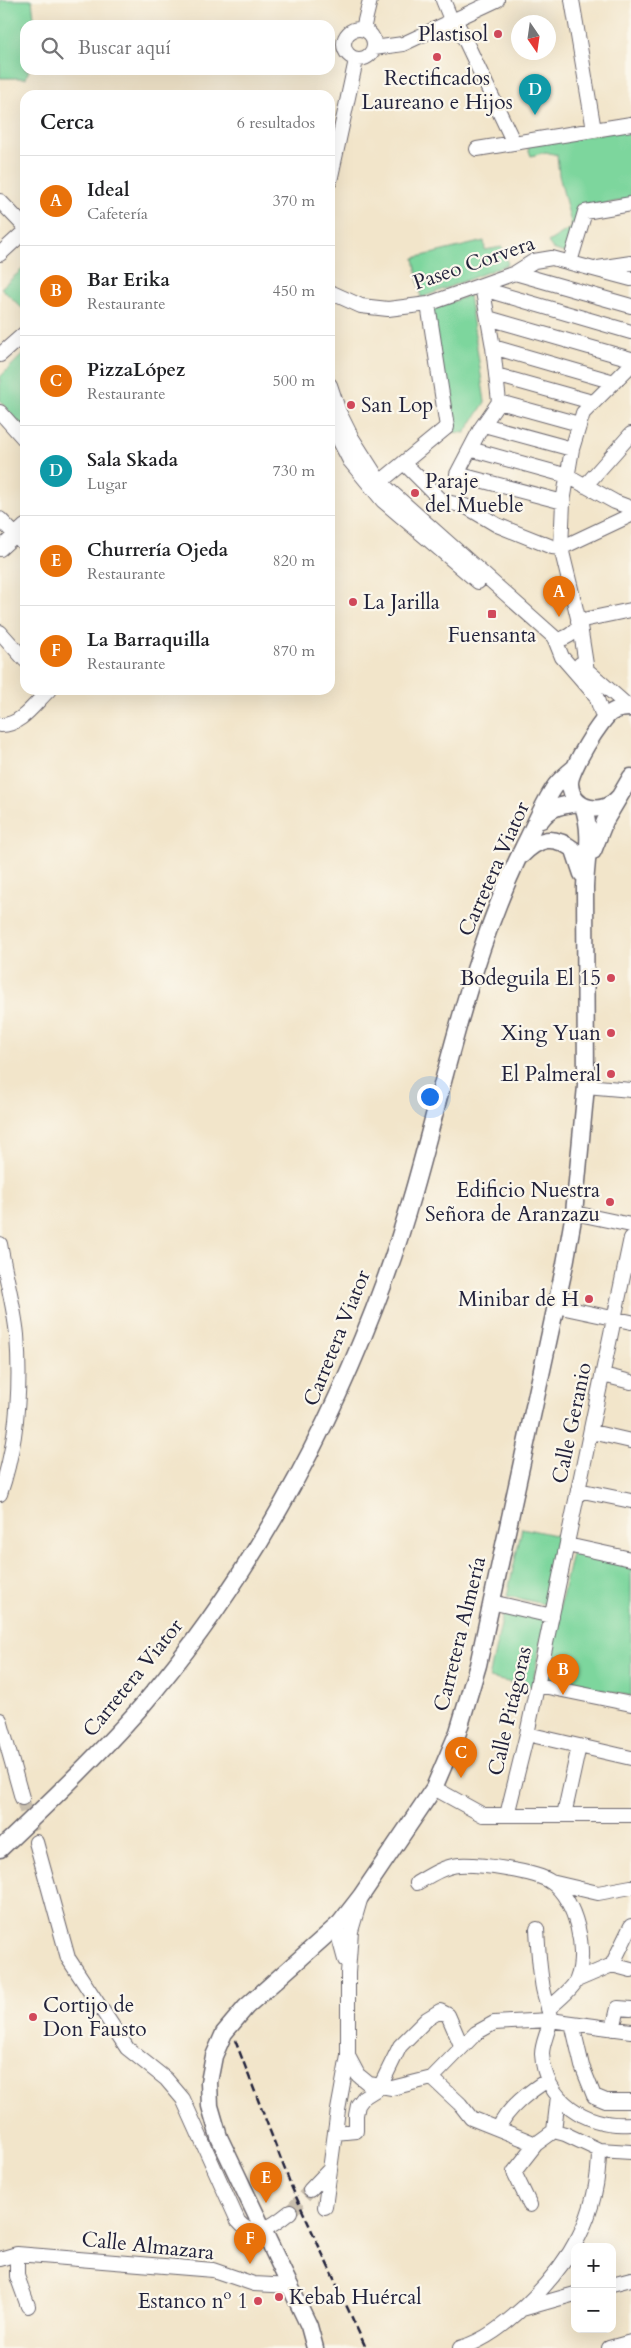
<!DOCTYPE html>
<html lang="es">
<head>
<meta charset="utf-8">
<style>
	body { margin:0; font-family:Cardo,serif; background:#f2f2f2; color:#202124 }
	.controls { position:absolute; right:15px; bottom:15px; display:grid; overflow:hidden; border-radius:10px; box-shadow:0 5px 20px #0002 }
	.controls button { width:45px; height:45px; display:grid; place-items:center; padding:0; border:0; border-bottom:1px solid #e0e0e0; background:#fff; color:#202124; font:25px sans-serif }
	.compass { position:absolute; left:511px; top:15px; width:45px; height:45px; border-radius:50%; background:#fff; box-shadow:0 5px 20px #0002; rotate:167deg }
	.you { position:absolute; left:429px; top:1096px; width:18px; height:18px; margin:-12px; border:4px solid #fff; border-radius:50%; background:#1a73e8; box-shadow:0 0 0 8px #1a73e833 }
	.badge { display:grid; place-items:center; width:32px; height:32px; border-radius:50%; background:#1a73e8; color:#fff; font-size:16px; font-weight:700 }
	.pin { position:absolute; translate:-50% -41px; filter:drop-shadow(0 1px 2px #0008) }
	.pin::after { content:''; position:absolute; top:26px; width:18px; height:15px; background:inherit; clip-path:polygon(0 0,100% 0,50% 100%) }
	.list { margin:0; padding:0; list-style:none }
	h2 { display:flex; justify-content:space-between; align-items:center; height:65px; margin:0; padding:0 20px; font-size:21px }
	h2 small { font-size:16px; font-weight:400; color:#757577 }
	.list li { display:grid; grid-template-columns:32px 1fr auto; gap:15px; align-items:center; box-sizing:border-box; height:90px; padding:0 20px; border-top:1px solid #e0e0e0 }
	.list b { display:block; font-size:19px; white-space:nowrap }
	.list p { margin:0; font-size:16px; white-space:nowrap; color:#757577 }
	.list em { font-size:16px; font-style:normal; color:#757577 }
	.icon { flex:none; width:28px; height:28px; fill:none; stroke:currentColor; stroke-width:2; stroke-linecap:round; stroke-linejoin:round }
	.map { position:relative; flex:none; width:631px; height:2348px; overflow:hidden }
	.search { position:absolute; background:#fff; box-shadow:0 5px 20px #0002; left:20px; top:20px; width:315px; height:55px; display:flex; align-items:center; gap:12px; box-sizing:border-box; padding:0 18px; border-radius:15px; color:#757577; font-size:19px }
	.panel { position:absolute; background:#fff; box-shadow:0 5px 20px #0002; left:20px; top:90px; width:315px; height:605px; border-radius:15px }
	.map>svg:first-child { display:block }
	.green { fill:#7dd69d; stroke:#507c6c }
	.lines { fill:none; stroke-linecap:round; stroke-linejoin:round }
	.minor-tunnel { stroke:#c8bead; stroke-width:14; stroke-dasharray:14 7; stroke-linecap:butt }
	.minor-casing { stroke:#6b666d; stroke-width:16 }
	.major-casing { stroke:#6b666d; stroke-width:19 }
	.minor { stroke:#fff; stroke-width:14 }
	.major { stroke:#fff; stroke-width:16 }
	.rail { stroke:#22223b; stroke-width:2.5; stroke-dasharray:8 4; stroke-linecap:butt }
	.poi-dot { fill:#d1495b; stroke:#fbf7ec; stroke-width:2 }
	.labels { text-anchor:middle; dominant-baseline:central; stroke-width:4.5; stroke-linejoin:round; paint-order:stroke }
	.poi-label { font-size:21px; fill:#22223b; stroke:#fbf7ec; text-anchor:end }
	.street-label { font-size:21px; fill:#22223b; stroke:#fbf7ec }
</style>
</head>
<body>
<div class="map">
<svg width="631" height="2348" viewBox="0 0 631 2348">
	<rect width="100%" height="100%" fill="#fbf7ec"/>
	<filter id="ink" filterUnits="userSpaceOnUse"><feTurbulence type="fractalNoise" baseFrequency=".02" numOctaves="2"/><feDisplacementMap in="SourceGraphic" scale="10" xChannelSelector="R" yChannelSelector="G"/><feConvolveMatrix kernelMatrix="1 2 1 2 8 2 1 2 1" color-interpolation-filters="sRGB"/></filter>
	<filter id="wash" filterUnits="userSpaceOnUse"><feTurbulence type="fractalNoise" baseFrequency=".0096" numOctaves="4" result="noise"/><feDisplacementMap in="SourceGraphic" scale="20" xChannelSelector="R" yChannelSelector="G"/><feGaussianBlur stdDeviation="1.12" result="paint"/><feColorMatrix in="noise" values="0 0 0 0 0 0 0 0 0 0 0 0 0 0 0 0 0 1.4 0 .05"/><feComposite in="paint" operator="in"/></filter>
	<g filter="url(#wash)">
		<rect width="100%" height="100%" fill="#f2e5ca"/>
		<path class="green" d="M0,0H32L35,25H25V70H29L26,78H0Z
			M631,129V199L582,208L577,226L564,253L553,249L548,242L572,227L559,175L557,155L546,152L531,156L527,145Z
			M484,241L485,250L502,247L508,264L421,298L414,258Z
			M25,267V311L1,288Z
			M469,295L485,402L465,433L451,432L432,310Z
			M25,352V429L0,401V377Z
			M522,1528L564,1537L549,1605L507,1596Z
			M572,1553L631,1567V1696L554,1680L543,1681Z
			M504,1611L545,1620L532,1687L489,1678Z"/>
	</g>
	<g filter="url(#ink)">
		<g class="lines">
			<path class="minor-tunnel" d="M22,1798L36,1842
				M290,2212L310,2190"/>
			<defs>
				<path id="minor" d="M443,0L452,22
					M572,0L594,130
					M456,21L514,143
					M344 44a15 15 0 1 1 30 0a15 15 0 1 1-30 0Z
					M363,29L370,0
					M374,48L403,44L497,0
					M477,149L631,124
					M330,181L356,60
					M0,201L25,227
					M0,254L25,231
					M570,262L585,212L631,204
					M598,268L631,263
					M515,273L631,306
					M482,286L493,347L499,402L481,428L457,474L563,502
					M483,289L631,332
					M330,292L361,306L388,309L428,304L515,273L534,261L552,258L631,279
					M488,318L631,359
					M493,347L614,382
					M0,355L25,333
					M496,375L592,402
					M330,385L339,412L352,438L380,482L554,637L562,657L596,696L604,720
					M499,402L579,424
					M0,412L25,440
					M330,422L350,461L383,501L478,582
					M484,425L572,449
					M470,449L568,476L615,502L631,508
					M404,463L442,501L465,506L497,525L552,547L561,548L631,515
					M585,486L631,434
					M373,488L447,427L428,304
					M0,519L25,545
					M0,549L25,526
					M578,621L631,610
					M0,632L25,660
					M555,640C567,639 572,634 580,626
					M580,664L630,708
					M587,671L580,626L561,548L563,502L572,449L583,413L631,365
					M0,725C21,726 35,703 49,690
					M586,1086L631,1090
					M574,1213L631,1225
					M0,1244C5,1274 14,1305 17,1335C21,1388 17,1444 0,1494
					M556,1306L631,1322
					M603,1375L631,1382
					M592,1432L631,1441
					M578,1490L631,1501
					M567,1545L631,1559
					M491,1602L552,1616
					M538,1685L631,1704
					M0,1720L22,1798
					M527,1734L631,1758
					M434,1788L483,1815H631
					M507,1815L527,1734L631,1238
					M564,1815L579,1746
					M36,1842L68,1958L127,2048L166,2079L183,2099L238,2221C254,2241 274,2225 290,2212
					M551,1882L598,1893L631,1887
					M417,1883C429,1876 444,1866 459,1865C478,1864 536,1871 551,1882C576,1899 588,1952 577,1979C574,1988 555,2003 548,2009
					M336,1927L345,1960
					M537,1929C538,1946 539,1965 542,1982C543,1995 550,2008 550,2020C549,2031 542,2043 542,2054C545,2102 587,2127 631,2124
					M612,1965L631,1970
					M577,1980L612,1965L631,1926
					M572,2023L582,2066L594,2096L606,2101H631
					M613,2029L618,2008L631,2009
					M348,2056L358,2075L369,2084L392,2088L432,2078L476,2033L494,2023L550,2020L631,2031
					M432,2078L460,2104L471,2118L536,2144
					M499,2128C506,2109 531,2090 548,2080
					M554,2131L558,2096
					M335,2133L356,2131V2115L358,2105L364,2097L380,2087L400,2046L427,2019L440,2011L448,2015L461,2045
					M310,2190L330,2169
					M530,2205L514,2172L536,2144L554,2131L565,2134L599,2150L631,2152
					M325,2207L338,2110L348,2056V1973L351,1931L360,1900
					M17,2254V2276L28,2306
					M0,2259L17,2254L213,2270L254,2284L291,2286
					M612,2284L631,2279
					M522,2309L575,2294
					M460,2348C486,2340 504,2325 524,2307C570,2263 599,2216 599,2150
					M609,2348L631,2342"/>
				<path id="major" d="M619,797C604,816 572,811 570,784C569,771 601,718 612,712C618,708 625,708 631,708
					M541,820C551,806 563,805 579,803
					M593,851L605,821L631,777
					M522,855C539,838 553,834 574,850L582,874
					M0,1849C49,1803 97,1757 141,1707C248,1582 329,1434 385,1280C437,1137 456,983 524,846C534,827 543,803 556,785C561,779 568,773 574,768
					M315,2348L309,2326L219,2137L210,2106L209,2082L214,2056L224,2033L246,2007L340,1923L361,1896L434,1788L458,1732L478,1665L565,1264L574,1213L586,1086L585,887C586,858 593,835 583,806"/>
			</defs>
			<use href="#minor" class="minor-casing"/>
			<use href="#major" class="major-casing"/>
			<use href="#minor" class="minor"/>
			<use href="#major" class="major"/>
			<path class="rail" d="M235,2040L292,2188L366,2348"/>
		</g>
	</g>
	<g class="poi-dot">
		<circle cx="498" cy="34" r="5"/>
		<circle cx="437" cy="57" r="5"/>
		<circle cx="351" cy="405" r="5"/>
		<circle cx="415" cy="493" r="5"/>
		<circle cx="353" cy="602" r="5"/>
		<rect x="487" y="609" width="10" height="10" rx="2.5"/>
		<circle cx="611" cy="978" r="5"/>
		<circle cx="611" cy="1033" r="5"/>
		<circle cx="611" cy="1074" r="5"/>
		<circle cx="610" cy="1202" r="5"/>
		<circle cx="589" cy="1299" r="5"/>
		<circle cx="33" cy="2017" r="5"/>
		<circle cx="279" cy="2297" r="5"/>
		<circle cx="258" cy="2301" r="5"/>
	</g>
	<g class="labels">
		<g class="poi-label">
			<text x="488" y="34">Plastisol</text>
			<text x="437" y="78" text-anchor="middle">Rectificados<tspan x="437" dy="24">Laureano e Hijos</tspan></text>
			<text x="361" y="405" text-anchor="start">San Lop</text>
			<text x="425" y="481" text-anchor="start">Paraje<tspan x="425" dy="24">del Mueble</tspan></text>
			<text x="363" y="602" text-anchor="start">La Jarilla</text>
			<text x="492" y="635" text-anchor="middle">Fuensanta</text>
			<text x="601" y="978">Bodeguila El 15</text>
			<text x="601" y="1033">Xing Yuan</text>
			<text x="601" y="1074">El Palmeral</text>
			<text x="600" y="1190">Edificio Nuestra<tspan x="600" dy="24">Señora de Aranzazu</tspan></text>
			<text x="579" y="1299">Minibar de H</text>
			<text x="43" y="2005" text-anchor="start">Cortijo de<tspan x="43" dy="24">Don Fausto</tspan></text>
			<text x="289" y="2297" text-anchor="start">Kebab Huércal</text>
			<text x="248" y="2301">Estanco nº 1</text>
		</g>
		<g class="street-label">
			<text transform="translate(474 263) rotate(-19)">Paseo Corvera</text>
			<text transform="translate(494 869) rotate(-66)">Carretera Viator</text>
			<text transform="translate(337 1338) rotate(-68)">Carretera Viator</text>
			<text transform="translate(572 1423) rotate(-78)">Calle Geranio</text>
			<text transform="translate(460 1634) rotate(-76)">Carretera Almería</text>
			<text transform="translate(133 1678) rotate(-51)">Carretera Viator</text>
			<text transform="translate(510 1711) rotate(-77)">Calle Pitágoras</text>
			<text transform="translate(148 2246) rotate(6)">Calle Almazara</text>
		</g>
	</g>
</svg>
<div class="controls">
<button>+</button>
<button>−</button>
</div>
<svg class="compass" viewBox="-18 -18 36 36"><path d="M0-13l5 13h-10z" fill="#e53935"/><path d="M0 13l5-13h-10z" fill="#757577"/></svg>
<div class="you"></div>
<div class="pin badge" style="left:559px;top:617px;background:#e8710a">A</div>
<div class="pin badge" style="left:563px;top:1695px;background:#e8710a">B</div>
<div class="pin badge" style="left:461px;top:1778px;background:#e8710a">C</div>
<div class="pin badge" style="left:535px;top:115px;background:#0f9aa8">D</div>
<div class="pin badge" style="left:266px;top:2203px;background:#e8710a">E</div>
<div class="pin badge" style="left:250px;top:2264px;background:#e8710a">F</div>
<div class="search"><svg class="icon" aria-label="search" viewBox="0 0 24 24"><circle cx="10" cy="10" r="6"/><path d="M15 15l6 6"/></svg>Buscar aquí</div>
<section class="panel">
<h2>Cerca<small>6 resultados</small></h2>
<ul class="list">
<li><span class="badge" style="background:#e8710a">A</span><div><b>Ideal</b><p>Cafetería</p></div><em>370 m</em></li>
<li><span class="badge" style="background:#e8710a">B</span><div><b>Bar Erika</b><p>Restaurante</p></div><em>450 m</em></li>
<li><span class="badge" style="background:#e8710a">C</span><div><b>PizzaLópez</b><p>Restaurante</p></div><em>500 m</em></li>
<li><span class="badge" style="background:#0f9aa8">D</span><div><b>Sala Skada</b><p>Lugar</p></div><em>730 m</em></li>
<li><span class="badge" style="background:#e8710a">E</span><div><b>Churrería Ojeda</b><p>Restaurante</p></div><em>820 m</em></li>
<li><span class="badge" style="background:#e8710a">F</span><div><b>La Barraquilla</b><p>Restaurante</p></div><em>870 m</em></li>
</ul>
</section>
</div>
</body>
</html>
